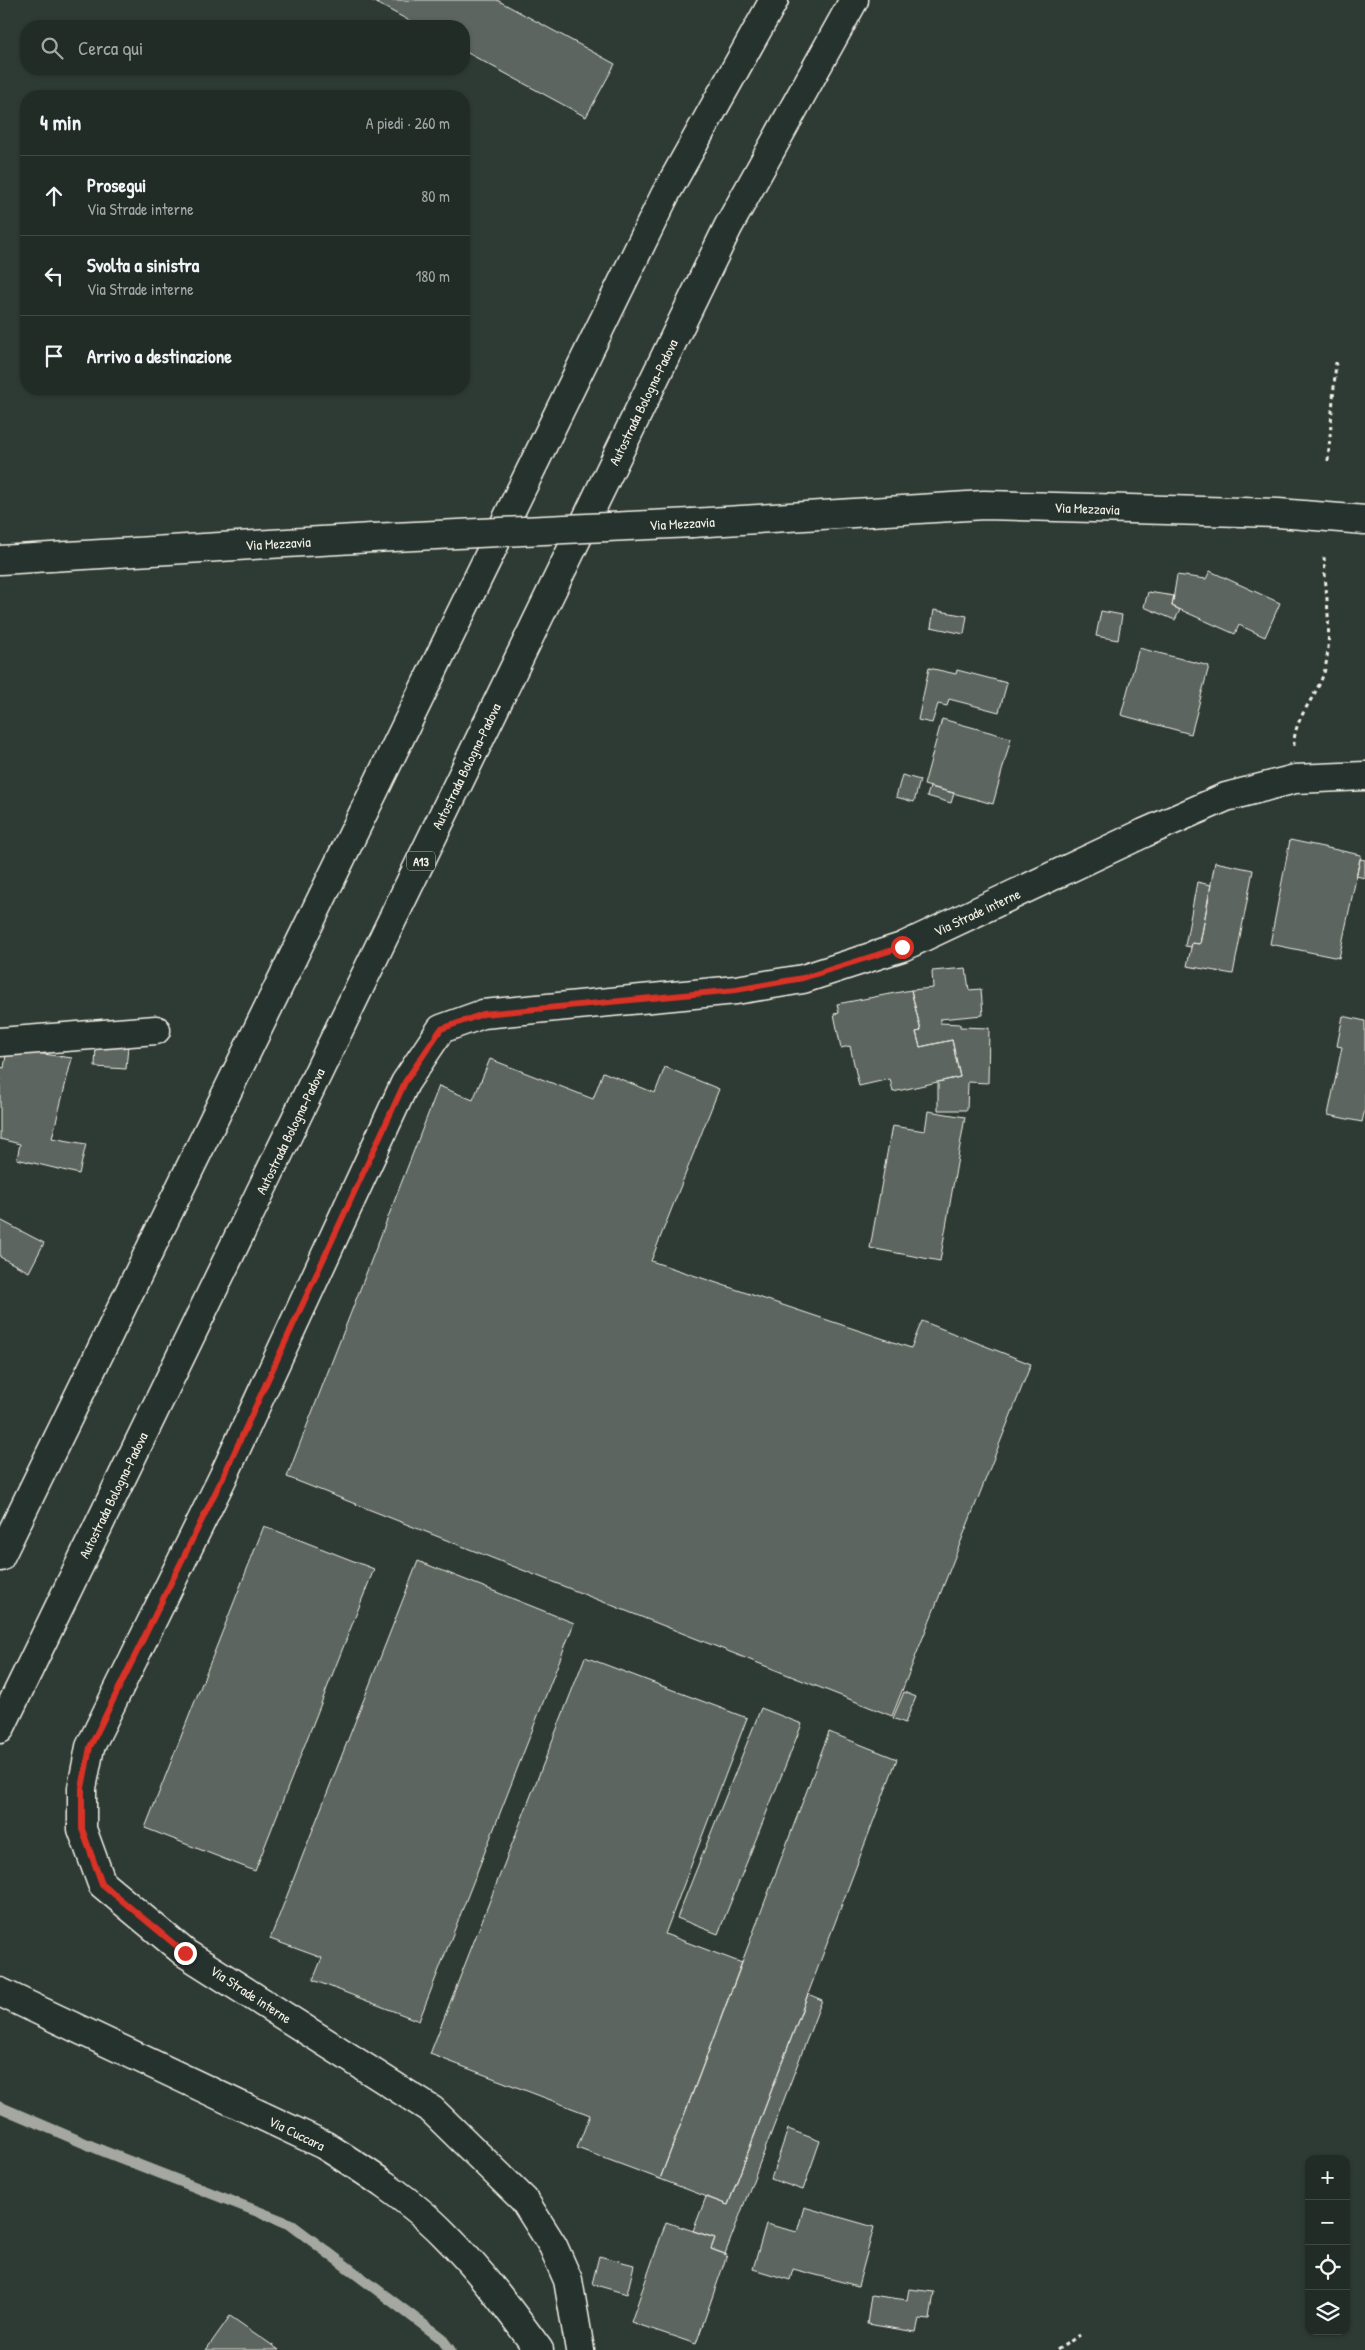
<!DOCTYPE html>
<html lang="it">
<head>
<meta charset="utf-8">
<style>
	body { margin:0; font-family:"Patrick Hand",sans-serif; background:#2e3833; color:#f1f3f6 }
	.controls { position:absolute; right:15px; bottom:15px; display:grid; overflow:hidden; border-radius:10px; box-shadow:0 1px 4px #0004 }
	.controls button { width:45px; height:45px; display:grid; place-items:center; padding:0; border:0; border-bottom:1px solid #3f4844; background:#222c27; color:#f1f3f6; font:25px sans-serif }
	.stop { position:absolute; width:15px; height:15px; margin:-11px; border:4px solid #d93025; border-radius:50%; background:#fff }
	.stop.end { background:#d93025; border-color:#fff; box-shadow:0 1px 5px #0008 }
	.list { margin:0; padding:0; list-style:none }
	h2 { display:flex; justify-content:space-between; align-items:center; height:65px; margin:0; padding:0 20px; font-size:21px }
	h2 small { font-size:16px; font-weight:400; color:#a2a7a7 }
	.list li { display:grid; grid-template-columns:32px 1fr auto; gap:15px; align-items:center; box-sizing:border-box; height:80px; padding:0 20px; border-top:1px solid #3f4844 }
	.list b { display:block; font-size:19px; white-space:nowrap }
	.list p { margin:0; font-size:16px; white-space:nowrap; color:#a2a7a7 }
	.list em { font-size:16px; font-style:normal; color:#a2a7a7 }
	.icon { flex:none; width:28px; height:28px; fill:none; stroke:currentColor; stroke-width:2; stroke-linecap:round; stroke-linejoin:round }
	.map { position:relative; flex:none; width:1365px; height:2350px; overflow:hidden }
	.search { position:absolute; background:#222c27; box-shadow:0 1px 4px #0004; left:20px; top:20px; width:450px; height:55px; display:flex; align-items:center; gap:12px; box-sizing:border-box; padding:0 18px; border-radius:20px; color:#a2a7a7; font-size:19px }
	.panel { position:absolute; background:#222c27; box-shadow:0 1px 4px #0004; left:20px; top:90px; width:450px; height:305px; border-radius:20px }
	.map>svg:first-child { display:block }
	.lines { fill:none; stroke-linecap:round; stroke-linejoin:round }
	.stream { stroke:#a4a8a0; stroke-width:11 }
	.building { fill:#5c655e; stroke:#f4f1e8 }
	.minor-casing { stroke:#f4f1e8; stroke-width:31 }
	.secondary-casing { stroke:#f4f1e8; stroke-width:31 }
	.motorway-casing { stroke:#f4f1e8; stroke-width:31 }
	.path { stroke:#f4f1e8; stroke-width:3; stroke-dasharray:4 4; stroke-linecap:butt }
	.minor { stroke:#26332d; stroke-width:28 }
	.secondary { stroke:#26332d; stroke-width:28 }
	.motorway { stroke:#26332d; stroke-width:28 }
	.secondary-bridge-casing { stroke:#f4f1e8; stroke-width:31; stroke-linecap:butt }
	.secondary-bridge { stroke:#26332d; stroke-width:28 }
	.route { stroke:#d93025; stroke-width:6 }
	.labels { text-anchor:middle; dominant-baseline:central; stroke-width:5; stroke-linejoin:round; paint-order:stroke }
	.shield { fill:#26332d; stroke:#b6b8b0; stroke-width:1 }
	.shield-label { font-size:12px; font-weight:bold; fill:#f4f1e8 }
	.street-label { font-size:14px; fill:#f4f1e8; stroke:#26332d }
</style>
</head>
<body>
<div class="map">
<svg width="1365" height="2350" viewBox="0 0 1365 2350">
	<rect width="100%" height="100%" fill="#2e3b34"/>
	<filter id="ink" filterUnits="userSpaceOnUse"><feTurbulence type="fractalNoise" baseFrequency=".02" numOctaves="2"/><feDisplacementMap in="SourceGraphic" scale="10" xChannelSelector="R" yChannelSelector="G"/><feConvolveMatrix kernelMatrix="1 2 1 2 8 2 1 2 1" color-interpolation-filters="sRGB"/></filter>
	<g filter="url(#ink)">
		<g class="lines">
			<path class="stream" d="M0,2107L103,2151L290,2224L441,2338L450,2350"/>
		</g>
		<path class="building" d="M371,0H497L615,64L586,117L464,51V26H419Z
			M1210,571L1280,603L1265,637L1239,625L1235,634L1172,606L1177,575L1206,579Z
			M1148,592L1174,596L1172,606L1180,610L1175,620L1144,607Z
			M934,610L967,616L964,634L931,627Z
			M1101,611L1122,615L1118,640L1096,636Z
			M1139,648L1209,666L1191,734L1121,715Z
			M929,668L956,674L957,670L1007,683L999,712L949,699L947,706L938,704L932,723L918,720Z
			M942,719L1011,738L993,804L924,785Z
			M902,775L920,780L914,802L896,797Z
			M930,787L954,793L951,803L927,796Z
			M1290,840L1361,855L1339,958L1270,944Z
			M1360,859L1365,860V878L1356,876Z
			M1215,862L1253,870L1233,974L1187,966L1192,943L1200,944Z
			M1197,882L1211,885L1200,944L1192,943L1191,947L1185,946Z
			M966,968L969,990L981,989L983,1015L940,1019V1023L960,1024V1027L989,1028L988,1083L968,1082L967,1110H938V1082L960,1077L952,1040L920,1047L916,1032L921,1031L911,990L933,988L932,971Z
			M911,990L921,1031L916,1032L920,1047L952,1040L960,1077L893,1092L890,1079L859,1086L850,1046L841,1048L834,1014L839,1013L837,1004Z
			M1343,1016L1365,1021V1109L1362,1122L1328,1115L1342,1047L1337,1046Z
			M96,1044L128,1046L126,1069L95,1067Z
			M7,1049L72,1058L52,1138L86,1144L79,1174L17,1159L20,1144L0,1139V1067L4,1068Z
			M490,1059L593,1099L603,1072L655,1093L665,1067L719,1089L651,1261L911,1348L922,1321L1031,1364L892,1716L287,1477L439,1086L473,1100Z
			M928,1111L965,1117L940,1261L870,1248L892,1126L925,1131Z
			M0,1220L44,1243L29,1272L0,1257Z
			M264,1526L374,1569L255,1871L145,1828Z
			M418,1561L574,1623L419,2021L313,1980L322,1958L270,1939Z
			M585,1657L747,1718L665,1934L742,1963L660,2179L577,2148L590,2115L430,2054Z
			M904,1692L916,1697L905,1723L893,1718Z
			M761,1708L802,1724L718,1934L677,1918Z
			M829,1732L897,1759L728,2205L660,2179Z
			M808,1994L822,2000L725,2254L711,2249L715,2238L693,2231L706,2197L728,2205Z
			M788,2129L820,2141L803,2190L771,2179Z
			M804,2207L874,2227L858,2286L793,2269L790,2280L753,2269L766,2224L797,2232Z
			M666,2222L715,2238L711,2249L727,2255L696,2344L631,2322Z
			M599,2256L634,2265L627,2294L592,2284Z
			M909,2289L934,2292L930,2320L919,2319L916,2332L867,2324L871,2295L907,2300Z
			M230,2316L279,2350H206Z"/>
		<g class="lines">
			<defs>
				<path id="minor" d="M0,1042L156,1030
					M0,1992L324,2145C364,2170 412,2201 444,2234C480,2270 509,2309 539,2350
					M580,2350L568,2280L553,2246L524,2200L432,2110L185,1953L102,1884L82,1829V1788L90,1747L223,1477L405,1083L441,1029L483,1014L736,990L803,979L902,947L1144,833L1226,797L1295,779L1365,776"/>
				<path id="secondary" d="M692,523L984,505L1278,513L1365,520
					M0,560L372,538"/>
				<path id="motorway" d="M0,1557L665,195L774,0
					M0,1729L728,227L854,0"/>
			</defs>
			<use href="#minor" class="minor-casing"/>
			<use href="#secondary" class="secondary-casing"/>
			<use href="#motorway" class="motorway-casing"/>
			<path class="path" d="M1328,461L1336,362
				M1294,746C1293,717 1318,697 1325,669C1333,633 1325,591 1324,555
				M1057,2350L1080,2335"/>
			<use href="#minor" class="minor"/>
			<use href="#secondary" class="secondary"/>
			<use href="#motorway" class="motorway"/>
			<defs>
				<path id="secondary-bridge" d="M372,538L692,523"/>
			</defs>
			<use href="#secondary-bridge" class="secondary-bridge-casing"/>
			<use href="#secondary-bridge" class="secondary-bridge"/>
		</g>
	</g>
	<g class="lines" filter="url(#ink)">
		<path class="route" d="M185,1953L102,1884L82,1829V1788L90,1747L223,1477L405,1082L441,1029L483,1014L736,990L803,978L902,947"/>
	</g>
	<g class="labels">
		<rect class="shield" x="407" y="851.5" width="28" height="19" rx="4"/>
		<g class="shield-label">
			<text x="421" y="861">A13</text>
		</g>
		<g class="street-label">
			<text transform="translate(643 402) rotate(-64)">Autostrada Bologna-Padova</text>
			<text transform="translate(1087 508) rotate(2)">Via Mezzavia</text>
			<text transform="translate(682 523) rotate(-3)">Via Mezzavia</text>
			<text transform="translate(278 543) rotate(-3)">Via Mezzavia</text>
			<text transform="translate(466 766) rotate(-64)">Autostrada Bologna-Padova</text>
			<text transform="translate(977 912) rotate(-25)">Via Strade interne</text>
			<text transform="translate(290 1131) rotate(-64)">Autostrada Bologna-Padova</text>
			<text transform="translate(113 1495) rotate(-64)">Autostrada Bologna-Padova</text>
			<text transform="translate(251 1994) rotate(33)">Via Strade interne</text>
			<text transform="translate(297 2133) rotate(26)">Via Cuccara</text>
		</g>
	</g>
</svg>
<div class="controls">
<button>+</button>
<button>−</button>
<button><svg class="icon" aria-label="locate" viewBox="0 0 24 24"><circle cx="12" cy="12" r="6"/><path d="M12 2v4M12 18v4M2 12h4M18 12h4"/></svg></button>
<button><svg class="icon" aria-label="layers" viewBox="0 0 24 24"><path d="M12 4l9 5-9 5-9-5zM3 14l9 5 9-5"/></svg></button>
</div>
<div class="stop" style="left:902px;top:947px"></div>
<div class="stop end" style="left:185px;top:1953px"></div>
<div class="search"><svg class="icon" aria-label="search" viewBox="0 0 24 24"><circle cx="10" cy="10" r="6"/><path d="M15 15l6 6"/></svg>Cerca qui</div>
<section class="panel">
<h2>4 min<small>A piedi · 260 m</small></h2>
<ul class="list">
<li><svg class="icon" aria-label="ahead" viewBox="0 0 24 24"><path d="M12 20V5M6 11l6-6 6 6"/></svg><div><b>Prosegui</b><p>Via Strade interne</p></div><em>80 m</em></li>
<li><svg class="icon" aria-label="left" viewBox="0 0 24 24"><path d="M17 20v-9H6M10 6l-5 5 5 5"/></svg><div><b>Svolta a sinistra</b><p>Via Strade interne</p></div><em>180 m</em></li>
<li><svg class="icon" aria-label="arrive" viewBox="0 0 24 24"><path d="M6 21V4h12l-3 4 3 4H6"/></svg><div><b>Arrivo a destinazione</b></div></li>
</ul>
</section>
</div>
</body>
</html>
